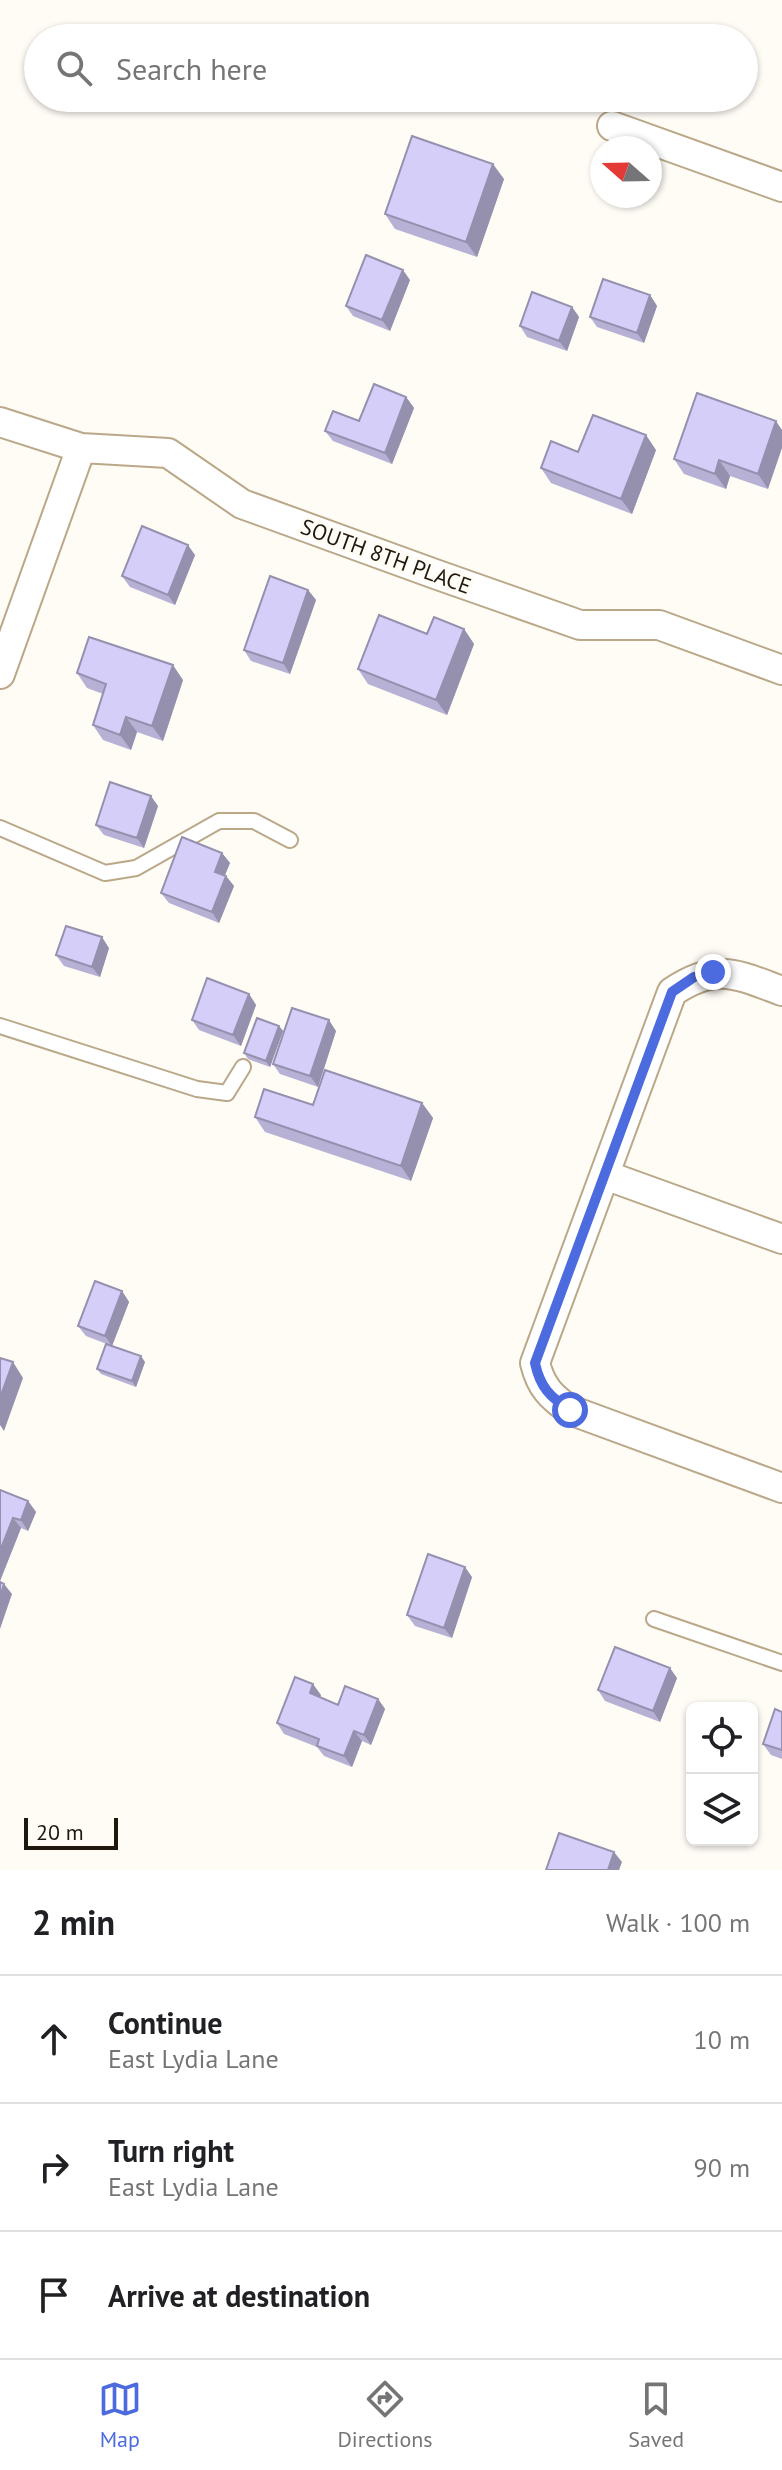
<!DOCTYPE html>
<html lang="en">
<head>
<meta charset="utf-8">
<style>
	body { margin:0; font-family:"PT Sans",sans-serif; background:#f2f2f2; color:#202124 }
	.controls { position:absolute; right:24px; bottom:24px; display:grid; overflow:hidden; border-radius:12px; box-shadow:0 2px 6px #0004 }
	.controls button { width:72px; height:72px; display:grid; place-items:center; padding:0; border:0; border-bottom:2px solid #e0e0e0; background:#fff; color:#202124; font:40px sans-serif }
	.compass { position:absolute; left:590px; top:136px; width:72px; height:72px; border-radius:50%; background:#fff; box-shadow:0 2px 6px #0004; rotate:290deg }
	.scale { position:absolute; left:24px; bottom:20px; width:94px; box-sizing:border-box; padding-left:8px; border:4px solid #1f190d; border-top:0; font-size:22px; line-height:28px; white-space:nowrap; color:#1f190d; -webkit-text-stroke:6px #fffbf5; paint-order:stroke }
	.stop { position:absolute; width:24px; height:24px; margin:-18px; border:6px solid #4c6bdf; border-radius:50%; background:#fff }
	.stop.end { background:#4c6bdf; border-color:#fff; box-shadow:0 2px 8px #0008 }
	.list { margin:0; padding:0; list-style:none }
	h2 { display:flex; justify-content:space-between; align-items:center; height:104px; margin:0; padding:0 32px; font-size:34px }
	h2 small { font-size:26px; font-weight:400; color:#757577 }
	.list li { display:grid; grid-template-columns:52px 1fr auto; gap:24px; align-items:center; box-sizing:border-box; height:128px; padding:0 32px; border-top:2px solid #e0e0e0 }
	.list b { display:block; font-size:30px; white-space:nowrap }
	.list p { margin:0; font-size:26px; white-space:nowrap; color:#757577 }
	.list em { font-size:26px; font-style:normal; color:#757577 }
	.icon { flex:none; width:44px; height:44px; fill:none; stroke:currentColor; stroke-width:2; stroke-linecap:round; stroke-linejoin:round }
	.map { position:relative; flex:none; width:782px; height:1870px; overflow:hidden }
	.search { position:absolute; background:#fff; box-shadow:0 2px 6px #0004; left:24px; right:24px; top:24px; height:88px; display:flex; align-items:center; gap:20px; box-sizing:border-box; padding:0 28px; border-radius:44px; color:#757577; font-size:30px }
	.sheet { height:488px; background:#fff }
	nav { display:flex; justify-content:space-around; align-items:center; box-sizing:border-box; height:112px; border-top:2px solid #e0e0e0; background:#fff; font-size:22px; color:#757577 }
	nav a { display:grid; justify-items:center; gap:4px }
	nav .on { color:#4c6bdf }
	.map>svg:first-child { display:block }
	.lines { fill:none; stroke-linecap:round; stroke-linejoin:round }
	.service-casing { stroke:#baa889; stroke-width:18 }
	.minor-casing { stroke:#baa889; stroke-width:32 }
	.service { stroke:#fff; stroke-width:14 }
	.minor { stroke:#fff; stroke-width:28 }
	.wall { fill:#b6b1d5 }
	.shaded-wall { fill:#9490ae }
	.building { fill:#d4cef8; stroke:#9490ae; stroke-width:2 }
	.route { stroke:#4c6bdf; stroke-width:10 }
	.labels { text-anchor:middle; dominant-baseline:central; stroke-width:7; stroke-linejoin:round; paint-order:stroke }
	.street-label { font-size:22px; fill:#1f190d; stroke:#fffbf5 }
</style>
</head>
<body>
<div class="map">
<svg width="782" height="1870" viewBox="0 0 782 1870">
	<rect width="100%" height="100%" fill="#fffbf5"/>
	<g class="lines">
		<defs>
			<path id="service" d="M0,828L105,873L136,868L219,821H254L290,840
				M0,1026L197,1089L227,1093L243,1067
				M654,1619L782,1663"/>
			<path id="minor" d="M612,126L782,187
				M0,422L81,448L168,453L242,504L435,574L580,625H659L782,670
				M0,674L81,448
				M782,991C736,974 716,962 672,992L535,1363C541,1387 551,1397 570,1410L782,1488
				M605,1175L782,1239"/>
		</defs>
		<use href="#service" class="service-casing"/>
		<use href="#minor" class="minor-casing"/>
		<use href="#service" class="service"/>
		<use href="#minor" class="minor"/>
	</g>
	<path class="wall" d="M504,179L477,257L395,229L385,214Z
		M410,280L390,331L353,316L346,306Z
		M650,295L657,306L644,343L597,327L590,317Z
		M572,307L579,317L567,351L527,337L520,326Z
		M406,397L414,408L392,464L333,441L325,431L359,421Z
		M776,421L768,489L730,476L726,489L684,474L674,459Z
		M656,450L632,514L551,483L541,468Z
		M195,555L175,605L130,587L122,576Z
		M308,590L316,600L290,674L251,661L244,650Z
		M464,629L474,644L447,715L368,684L358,669L427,634Z
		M77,673L183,680L163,741L137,732L131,750L103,740L93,725L103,694L87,688Z
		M158,806L144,848L104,835L96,825Z
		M222,853L230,863L225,875L234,886L219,923L169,903L161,893Z
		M109,948L100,977L64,966L56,955Z
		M249,994L256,1005L241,1046L199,1030L192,1020Z
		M279,1026L283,1031L270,1067L248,1059L244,1053Z
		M336,1031L318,1087L280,1074L273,1064Z
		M422,1103L433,1118L411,1181L265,1132L255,1117L313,1105Z
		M122,1291L129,1302L112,1346L86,1336L78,1326Z
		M145,1362L136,1387L101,1374L97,1369Z
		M0,1490L28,1501L36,1512L28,1531L21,1528L0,1581Z
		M472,1577L452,1638L415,1626L407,1615Z
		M677,1678L660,1722L605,1701L598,1690Z
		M321,1695L320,1697L338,1705L378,1699L385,1709L371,1745L362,1741L352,1767L324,1756L317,1747L284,1734L277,1723Z
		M782,1712V1759L771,1755L763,1744Z"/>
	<path class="shaded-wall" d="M493,164L504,179L477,257L466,242Z
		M403,270L410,280L390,331L382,320Z
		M650,295L657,306L644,343L637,333Z
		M572,307L579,317L567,351L559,341Z
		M406,397L414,408L392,464L385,453Z
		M776,421L782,430V448L768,489L758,474Z
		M646,435L656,450L632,514L621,499Z
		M719,460L730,476L726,489L715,474Z
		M188,545L195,555L175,605L168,595Z
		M308,590L316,600L290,674L283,663Z
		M464,629L474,644L447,715L436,700Z
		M173,665L183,680L163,741L152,726Z
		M126,717L137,732L131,750L120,735Z
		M151,796L158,806L144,848L137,838Z
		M222,853L230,863L222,882L215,872Z
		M226,876L234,886L219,923L212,912Z
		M102,937L109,948L100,977L92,967Z
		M249,994L256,1005L241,1046L233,1035Z
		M329,1020L336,1031L318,1087L310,1076Z
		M279,1026L283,1031L270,1067L266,1061Z
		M422,1103L433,1118L411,1181L401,1166Z
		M122,1291L129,1302L112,1346L105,1336Z
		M141,1356L145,1362L136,1387L132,1381Z
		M13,1362L23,1378L4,1431L0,1425V1398Z
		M28,1501L36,1512L28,1531L21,1520Z
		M13,1518L21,1528L0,1581V1551Z
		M465,1567L472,1577L452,1638L444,1628Z
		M4,1584L12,1594L0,1629V1597Z
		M670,1668L677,1678L660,1722L653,1711Z
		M313,1684L321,1695L317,1704L310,1693Z
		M378,1699L385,1709L371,1745L364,1735Z
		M354,1731L362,1741L352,1767L344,1756Z
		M614,1852L622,1862L619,1870H608Z"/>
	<path class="building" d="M412,136L493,164L466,242L385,214Z
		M366,255L403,270L382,320L346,306Z
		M603,279L650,295L637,333L590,317Z
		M532,292L572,307L559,341L520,326Z
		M374,384L406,397L385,453L325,431L333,411L359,421Z
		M697,393L776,421L758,474L719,460L715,474L674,459Z
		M593,415L646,435L621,499L541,468L551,441L578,452Z
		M142,526L188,545L168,595L122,576Z
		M270,576L308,590L283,663L244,650Z
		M379,615L427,634L434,617L464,629L436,700L358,669Z
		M89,637L173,665L152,726L126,717L120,735L93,725L106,684L77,673Z
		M110,782L151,796L137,838L96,825Z
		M182,837L222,853L215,872L226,876L212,912L161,893Z
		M66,926L102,937L92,967L56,955Z
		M207,978L249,994L233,1035L192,1020Z
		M292,1008L329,1020L310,1076L273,1064Z
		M257,1018L279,1026L266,1061L244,1053Z
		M325,1070L422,1103L401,1166L255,1117L264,1089L313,1105Z
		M95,1281L122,1291L105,1336L78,1326Z
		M106,1344L141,1356L132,1381L97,1369Z
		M0,1358L13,1362L0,1398Z
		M0,1490L28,1501L21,1520L13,1518L0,1551Z
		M428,1554L465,1567L444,1628L407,1615Z
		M0,1582L4,1584L0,1597Z
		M615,1647L670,1668L653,1711L598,1690Z
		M295,1677L313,1684L310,1693L338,1705L345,1686L378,1699L364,1735L354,1731L344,1756L317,1746L319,1739L277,1723Z
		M775,1709L782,1712V1750L763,1744Z
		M559,1833L614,1852L608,1870H546Z"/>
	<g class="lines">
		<path class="route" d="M570,1410C550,1397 540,1387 535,1363L672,992L694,977L713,972"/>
	</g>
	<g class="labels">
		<g class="street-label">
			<text transform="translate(386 556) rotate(20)">SOUTH 8TH PLACE</text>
		</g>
	</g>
</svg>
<div class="controls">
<button><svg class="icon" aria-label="locate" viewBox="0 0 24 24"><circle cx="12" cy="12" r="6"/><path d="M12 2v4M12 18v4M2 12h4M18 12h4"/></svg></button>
<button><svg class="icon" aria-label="layers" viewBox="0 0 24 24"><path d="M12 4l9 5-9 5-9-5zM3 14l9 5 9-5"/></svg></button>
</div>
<svg class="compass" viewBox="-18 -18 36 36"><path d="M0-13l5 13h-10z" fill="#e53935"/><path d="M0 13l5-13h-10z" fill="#757577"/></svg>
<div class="scale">20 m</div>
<div class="stop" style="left:570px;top:1410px"></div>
<div class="stop end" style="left:713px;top:972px"></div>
<div class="search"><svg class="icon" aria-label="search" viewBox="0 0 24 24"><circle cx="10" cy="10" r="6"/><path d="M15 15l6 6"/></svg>Search here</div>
</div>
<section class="sheet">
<h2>2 min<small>Walk · 100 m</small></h2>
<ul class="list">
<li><svg class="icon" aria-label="ahead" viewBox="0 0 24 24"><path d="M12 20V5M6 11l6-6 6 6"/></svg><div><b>Continue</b><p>East Lydia Lane</p></div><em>10 m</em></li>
<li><svg class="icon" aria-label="right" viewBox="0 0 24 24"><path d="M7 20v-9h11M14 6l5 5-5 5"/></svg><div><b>Turn right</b><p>East Lydia Lane</p></div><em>90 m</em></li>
<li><svg class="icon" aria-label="arrive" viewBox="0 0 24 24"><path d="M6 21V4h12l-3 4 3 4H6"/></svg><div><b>Arrive at destination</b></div></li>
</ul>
</section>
<nav>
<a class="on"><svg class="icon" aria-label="map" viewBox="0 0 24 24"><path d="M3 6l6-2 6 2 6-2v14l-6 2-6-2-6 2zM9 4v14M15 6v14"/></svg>Map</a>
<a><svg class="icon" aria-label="directions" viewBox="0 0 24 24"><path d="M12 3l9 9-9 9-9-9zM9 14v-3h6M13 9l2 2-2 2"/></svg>Directions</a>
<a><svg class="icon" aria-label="saved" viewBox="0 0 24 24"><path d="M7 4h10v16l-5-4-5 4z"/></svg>Saved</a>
</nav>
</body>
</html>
